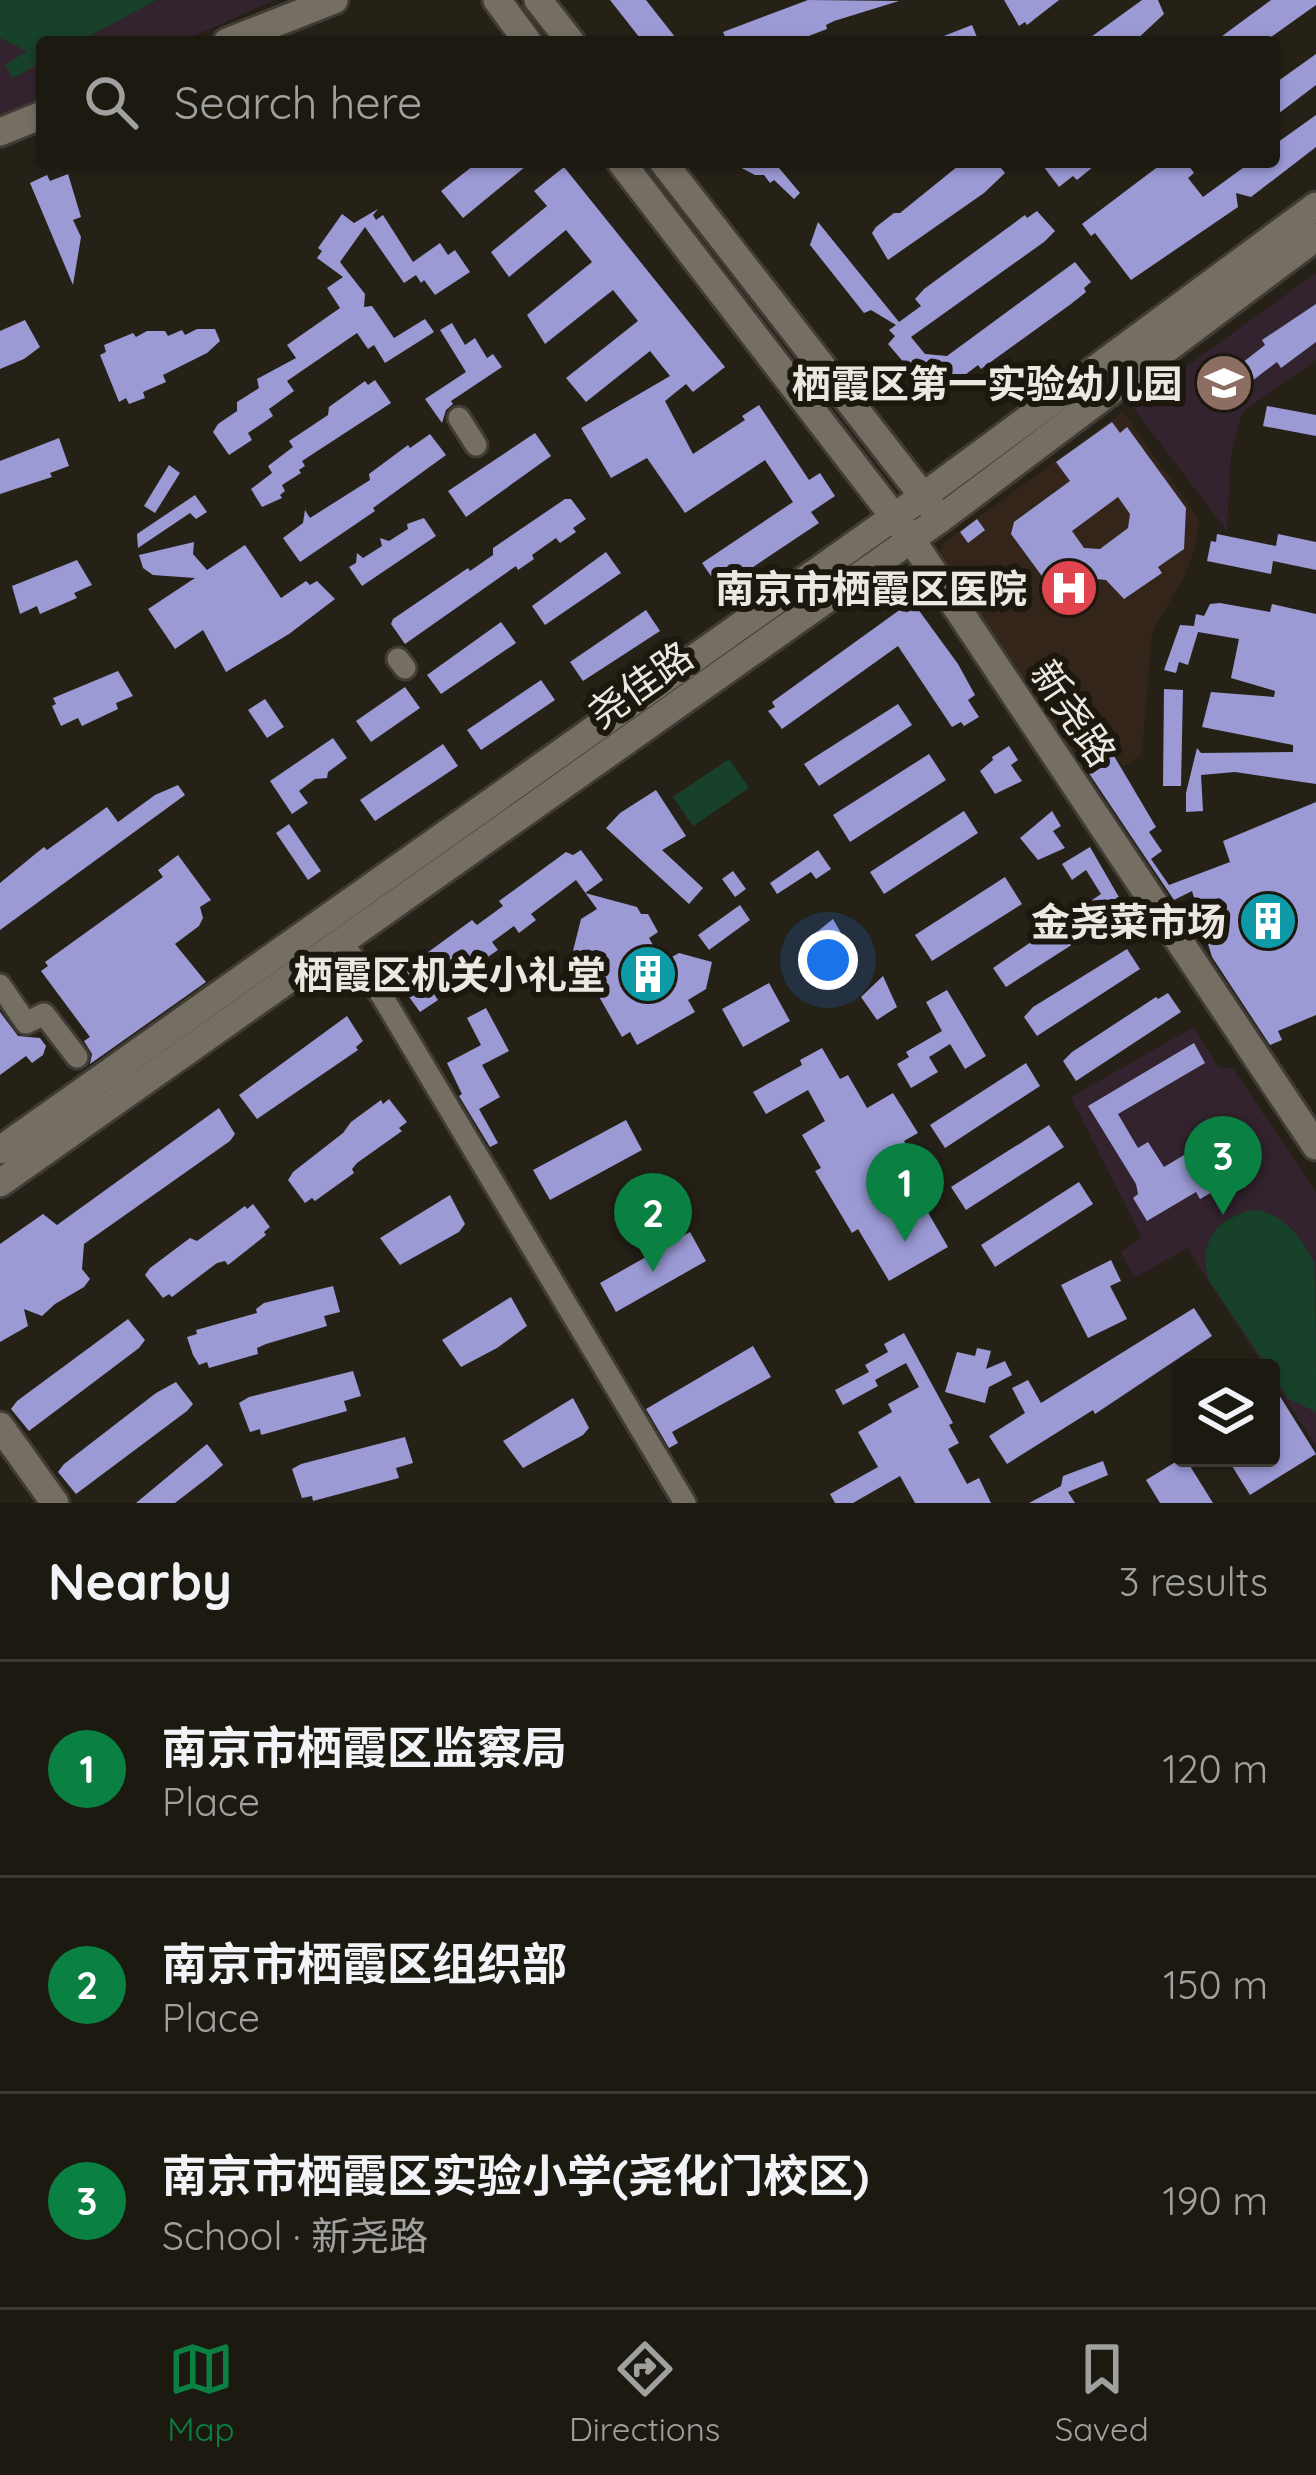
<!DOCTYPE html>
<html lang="en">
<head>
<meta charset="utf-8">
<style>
	body { margin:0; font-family:Quicksand,"Noto Sans SC",sans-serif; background:#29261f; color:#f1f3f6 }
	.controls { position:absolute; right:36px; bottom:36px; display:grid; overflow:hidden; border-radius:12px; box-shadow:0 3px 9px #0004 }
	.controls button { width:108px; height:108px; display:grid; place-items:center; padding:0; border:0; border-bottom:3px solid #3a3831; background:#1c1911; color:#f1f3f6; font:60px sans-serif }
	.you { position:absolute; left:828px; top:960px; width:42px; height:42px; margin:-30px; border:9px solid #fff; border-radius:50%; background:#1a73e8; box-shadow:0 0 0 18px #1a73e833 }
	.badge { display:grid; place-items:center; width:78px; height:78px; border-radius:50%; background:#0b8043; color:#fff; font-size:39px; font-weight:700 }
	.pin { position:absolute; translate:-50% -99px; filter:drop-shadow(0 3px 6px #0008) }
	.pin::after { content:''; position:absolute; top:63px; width:42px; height:36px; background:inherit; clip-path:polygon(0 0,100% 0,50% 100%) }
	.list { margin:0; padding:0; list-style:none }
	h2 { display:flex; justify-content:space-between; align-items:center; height:156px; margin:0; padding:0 48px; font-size:51px }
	h2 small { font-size:39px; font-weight:400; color:#a0a09f }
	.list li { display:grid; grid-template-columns:78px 1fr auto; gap:36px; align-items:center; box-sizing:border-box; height:216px; padding:0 48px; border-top:3px solid #3a3831 }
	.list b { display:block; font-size:45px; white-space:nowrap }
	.list p { margin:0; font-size:39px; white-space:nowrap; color:#a0a09f }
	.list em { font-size:39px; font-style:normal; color:#a0a09f }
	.icon { flex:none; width:66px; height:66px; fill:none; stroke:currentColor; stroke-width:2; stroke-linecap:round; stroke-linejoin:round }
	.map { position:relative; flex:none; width:1316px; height:1503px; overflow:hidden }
	.search { position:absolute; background:#1c1911; box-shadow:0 3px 9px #0004; left:36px; right:36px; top:36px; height:132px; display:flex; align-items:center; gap:30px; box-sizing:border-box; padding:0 42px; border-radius:12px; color:#a0a09f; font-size:45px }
	.sheet { height:804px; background:#1c1911 }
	nav { display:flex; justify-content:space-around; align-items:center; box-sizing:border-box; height:168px; border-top:3px solid #3a3831; background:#1c1911; font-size:33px; color:#a0a09f }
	nav a { display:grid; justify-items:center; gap:6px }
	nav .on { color:#0b8043 }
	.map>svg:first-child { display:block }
	.education { fill:#33232e }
	.medical { fill:#34251a }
	.green { fill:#184129 }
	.building { fill:#9b9ad5; fill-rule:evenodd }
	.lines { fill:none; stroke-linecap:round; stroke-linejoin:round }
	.street-casing { stroke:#403b34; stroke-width:27 }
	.secondary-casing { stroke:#403b34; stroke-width:33 }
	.street { stroke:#756f63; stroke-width:21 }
	.secondary { stroke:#756f63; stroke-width:27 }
	.labels { text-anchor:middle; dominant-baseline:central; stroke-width:12; stroke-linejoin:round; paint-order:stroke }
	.poi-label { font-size:39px; font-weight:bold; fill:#ece8e1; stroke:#1c180e; text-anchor:end }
	.street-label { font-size:39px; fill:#ece8e1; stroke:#1c180e }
</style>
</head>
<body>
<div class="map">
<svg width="1316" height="1503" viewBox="0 0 1316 1503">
	<rect width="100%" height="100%" fill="#262117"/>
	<path class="education" d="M0,0H274L181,42H42V103L0,120Z
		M1316,273V360L1242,412L1231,455L1227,531L1132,406Z
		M1194,1027L1218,1067L1233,1069L1316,1192V1446L1271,1377V1368H1265L1187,1248L1134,1278L1121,1252L1142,1238L1071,1097Z"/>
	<path class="medical" d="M1123,412L1199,519L1194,550L1185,575L1152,633L1142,754L1124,767L1107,744L1089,756L1082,747L1067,756L939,554L942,544Z"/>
	<path class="green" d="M0,0H156L79,42H42V62L13,78L5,65L27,51L0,38Z
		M729,759L749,788L693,826L673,797Z
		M1254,1210C1282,1212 1303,1238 1314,1263C1316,1279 1316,1386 1316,1412L1289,1399L1210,1282C1196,1244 1217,1217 1254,1210Z"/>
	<path class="building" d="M610,0H646L679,42H643Z
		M808,0L899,1L834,21L826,25L827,29L793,42H727L723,32Z
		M1004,0H1059L1027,25L1025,22L1019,26Z
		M1142,0H1158L1164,14L1134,42H1084Z
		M1271,0H1316V5L1264,42H1214Z
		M972,25L979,42H931V41Z
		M1316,54V85L1274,117V84Z
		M1316,115V147L1251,197L1236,193L1238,207L1131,280L1095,233L1091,236L1082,224L1164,162H1186L1194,173L1188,178L1203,197L1251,162H1274V145Z
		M478,162H531L463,218L441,191Z
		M730,162H774L800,193L794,199L774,180L770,183L764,175H755Z
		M963,162H996L1005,173L984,193L888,260L872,233L876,227L894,213H900Z
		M1040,162H1099L1077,180L1073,176L1059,187Z
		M564,167L725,367L693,392L686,384L665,401L693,454L745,420L742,416L759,405L809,480L820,473L835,496L811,512L819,523L720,589L702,563L793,502L765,460L685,513L647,458L611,478L581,428L670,376L650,351L586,402L566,378L638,321L613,290L545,344L527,315L592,262L566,230L509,277L491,252L547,206L534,191Z
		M68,174L81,217L73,220L81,237L73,285L30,183L47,175L50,181Z
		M378,209L373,215L376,220L383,215L413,262L440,243L448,255L455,250L470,272L435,295L424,280L421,283L416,275L404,283L365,227L340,262L365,294L364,307L372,306L394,338L425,319L434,332L385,363L374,345L368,349L357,333L287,381L294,391L269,409L273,416L248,433L252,440L229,455L213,432L218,424L237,411V402L259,388L257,379L296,358L287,345L340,308L327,288L343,277L317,258L322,251L318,248L342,214L354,223Z
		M1037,211L1055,231L1044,242L911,337L925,354L947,356L1075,262L1091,282L1084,288L1086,292L1071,304L981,369L978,365L949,387L944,381L933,383L918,379L888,344L895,336L889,330L896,325L871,310L864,313L810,245L818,222L899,322L921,306L915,299L924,289L1025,215L1027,218Z
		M1316,304V342L1281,368L1277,362L1236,393L1225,392L1220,387V372L1238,358L1242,363L1265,345L1262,340Z
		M25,320L40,347L24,359L0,369V331Z
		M452,323L465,345L475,338L487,358L493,354L502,367L451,401L453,404L446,410L442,423L425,399L466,372L440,330Z
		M197,329H215L220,341L207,353L163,375L166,382L143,392L145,398L129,404L126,398L119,402L100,355L106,352L104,345L133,333L136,337L147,331H165L168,336L182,330L185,335Z
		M375,380L391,403L302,461L305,466L299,470L301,473L282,485L285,491L280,495L282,498L262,507L251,489L272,473L268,466L293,447L289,441L328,415L329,407L365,381L368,385Z
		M1267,406L1316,415V436L1263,426Z
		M1112,422L1120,433L1127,427L1186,508L1184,549L1158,567L1162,573L1124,599L1106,580L1075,577L1068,568L1047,583L1011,534L1014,522L1070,481L1056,462ZM1118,497L1130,514L1128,528L1100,549L1084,548L1072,531Z
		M535,433L551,456L466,517L448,491Z
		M430,434L446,455L373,508L375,511L300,562L283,538L303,523L305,510L310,518L370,480L369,474L408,445L410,448Z
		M59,438L69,466L50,473L52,477L0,494V461Z
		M169,465L180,473L155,513L144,506Z
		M195,495L207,512L196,519L190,513L138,548L137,534Z
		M565,499H571L586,519L573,528L576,532L560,543L556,538L532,555L534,559L518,570L516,566L405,644L391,624L393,619L468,568L470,571L493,555V548Z
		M424,518L436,536L362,586L349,567L356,563L357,553L363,558L382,546L380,538L389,541L408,529L407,524Z
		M977,519L985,530L968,543L960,532Z
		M1217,534L1276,546L1278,534L1316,542V570L1273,561L1271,574L1207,561L1211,541L1216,542Z
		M194,542L193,554L207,570L245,545L281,598L306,581L310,585L317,581L335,599L289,634L226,672L203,630L175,649L148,609L195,578L153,575L143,568L139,555Z
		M606,552L621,573L545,625L532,606Z
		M77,560L92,585L74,593L77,598L40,614L37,606L20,614L12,586Z
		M912,601L958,664L975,695L968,700L979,717L964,726L961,722L952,727L898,646L782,729L768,711L775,707L772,702Z
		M1220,603L1270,612L1272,604L1316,614V784L1235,772L1201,775L1203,811L1186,812V793L1197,748L1201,753L1293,752V745L1202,727L1211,692L1274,697L1275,691L1231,678L1239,639L1198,632L1188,665L1179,662L1176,673L1164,670L1180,625L1194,626L1196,614L1204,616L1210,604Z
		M646,610L660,631L583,681L570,662Z
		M501,622L516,643L441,694L427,675Z
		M118,671L133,696L116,703L118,709L82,726L78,718L61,726L52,706L56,704L53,698Z
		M541,680L555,700L481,750L467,730Z
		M405,687L420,708L371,742L356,721Z
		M1164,689L1183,690L1181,786H1163Z
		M265,699L284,727L267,738L248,710Z
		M898,704L912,725L819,786L804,764Z
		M333,738L347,758L328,772L327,778L315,779L299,791L308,803L292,814L270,781Z
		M443,744L458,766L375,821L360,800Z
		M1107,744L1156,827L1149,832L1162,851L1151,859L1169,885L1230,862L1223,841L1316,802V1015L1278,1031L1282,1040L1270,1045L1212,957L1192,891L1174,900L1076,754L1084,750L1088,757Z
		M1009,746L1018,760L1011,765L1022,781L995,794L980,771L993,760L992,757Z
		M929,754L946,780L850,842L833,815Z
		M178,785L185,795L0,930V883L34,855L44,847L47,850L107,807L118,822L155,795Z
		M656,790L686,836L662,850L703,888L689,904L606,828L620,813Z
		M964,811L978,833L884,894L870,872Z
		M1052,811L1061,826L1053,831L1065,848L1038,860L1020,838Z
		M289,824L321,871L308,880L276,833Z
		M1090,847L1124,906L1107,917L1109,921L1006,987L993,968L1101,894L1086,870L1072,880L1062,864Z
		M581,850L603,880L585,893L637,907L641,914H648L658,932L649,938L663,962L679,953L712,962L706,989L688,1000L695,1012L637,1045L630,1032L622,1037L573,951L581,919L597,909L576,880L531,914L536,920L519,933L514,926L492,942L498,950L480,962L474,954L429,987L438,1000L420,1012L399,983L409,975L405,969L472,920L477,925L503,906L499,901L566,852L573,855Z
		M818,850L831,869L816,879L811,872L777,894L770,883Z
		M178,855L211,900L200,907L203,918L199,926L175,944L206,982L90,1064L92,1054L84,1041L90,1037L41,971L48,966L45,962L163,877L158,870Z
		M733,871L746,889L735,897L722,879Z
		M1005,877L1022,904L932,961L915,935Z
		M740,905L750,920L709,950L698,935Z
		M833,919L841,933L835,937L843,951L823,964L814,950L810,953L803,943Z
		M1127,949L1140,969L1037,1036L1024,1017L1033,1007Z
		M883,976L897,1007L877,1020L861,997Z
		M769,983L790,1021L743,1047L722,1009Z
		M947,990L986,1056L965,1069L950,1044L929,1057L938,1072L911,1088L897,1064L909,1057L906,1052L942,1031L926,1002Z
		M1168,993L1181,1012L1076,1081L1063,1061L1072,1052L1156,997L1158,999Z
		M486,1008L509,1051L482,1065L500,1097L479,1109L498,1143L490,1147L459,1096L462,1094L447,1063L481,1045L467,1018Z
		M0,1012L18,1036L40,1038L46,1046L43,1055L32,1063L26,1056L0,1075Z
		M347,1016L363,1041L356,1047L358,1050L257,1119L239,1095Z
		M1194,1043L1205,1063L1118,1114L1138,1148L1148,1142L1164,1167L1241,1121L1260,1153L1218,1177L1223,1186L1200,1199L1196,1192L1147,1221L1133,1198L1138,1194L1136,1184L1088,1106Z
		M822,1048L840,1079L848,1075L867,1108L893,1093L918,1133L904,1141L923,1175L912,1185L948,1247L889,1281L858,1229L852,1233L815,1171L821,1168L802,1135L825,1121L808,1090L766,1114L753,1092L802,1065L800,1060Z
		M1026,1063L1040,1086L945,1148L930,1125Z
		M389,1099L407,1122L399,1128L402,1131L357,1163L352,1169L354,1173L315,1201L312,1198L305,1203L288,1180L293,1172L343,1133L351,1122L381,1100L383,1104Z
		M219,1108L235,1134L230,1141L84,1244L82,1269L90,1279L84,1287L55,1304L42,1316L24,1309L28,1326L0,1342V1244L43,1214L57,1225Z
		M626,1120L642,1150L550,1200L533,1170Z
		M1049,1125L1064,1147L966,1210L951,1187Z
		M1079,1182L1093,1204L995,1267L981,1245Z
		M450,1195L465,1224L459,1232L400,1265L380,1238Z
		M253,1204L270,1227L264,1232L266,1235L228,1265L225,1261L217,1263L172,1297L169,1294L163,1298L145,1275L150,1268L190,1238L197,1241L245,1206L247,1209Z
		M690,1232L706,1261L616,1312L600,1283Z
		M1111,1260L1121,1281L1110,1286L1127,1319L1088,1338L1061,1285Z
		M333,1286L340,1312L324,1316L327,1326L266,1344L257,1348L258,1354L209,1368L207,1362L199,1365L193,1355L187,1337L197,1334L196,1330L257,1313L256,1309L264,1303Z
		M511,1297L527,1326L497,1348L461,1367L442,1340Z
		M1194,1308L1212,1336L1095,1414L1093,1410L1007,1464L989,1436L1025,1413L1012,1388L1028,1380L1041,1403Z
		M128,1319L145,1340L139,1348L29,1431L11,1409L17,1401Z
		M904,1333L953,1423L949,1425L959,1443L948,1449L967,1484L979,1478L991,1503H915L900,1476L853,1503H835L830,1494L878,1467L858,1432L892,1412L888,1404L919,1387L906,1363L875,1380L878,1386L843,1405L835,1390L869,1372L865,1365L888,1352L884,1344Z
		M753,1346L771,1377L672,1432L678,1443L669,1448L646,1409Z
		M977,1348L991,1351L986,1369L1005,1361L1012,1375L989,1387L985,1403L945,1392L957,1352L975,1356Z
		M353,1371L361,1396L344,1401L347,1411L261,1435L260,1429L250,1432L239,1403L249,1397Z
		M176,1382L193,1404L187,1411L76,1494L58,1472L64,1464L156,1393Z
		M1271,1382L1316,1454L1250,1495L1227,1458H1271Z
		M573,1398L589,1428L583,1435L523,1468L503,1441Z
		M405,1437L413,1463L396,1468L399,1478L313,1501L312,1496L302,1498L292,1469L301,1464Z
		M207,1444L223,1465L210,1476L175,1503H136Z
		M1182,1458H1185L1213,1503H1160L1146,1480Z
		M1103,1461L1108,1475L1068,1492L1075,1503H1029L1061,1486L1063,1476Z"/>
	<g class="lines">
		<defs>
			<path id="street" d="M459,418L476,445
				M398,659L405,668
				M342,943L382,996L685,1503
				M0,985L26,1023L44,1014L77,1057"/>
			<path id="secondary" d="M497,0L528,42
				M538,0L571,42
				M227,42L334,0
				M0,132L42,115
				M621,162L911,539L1316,1146
				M663,162L933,509
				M0,1150L925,495L1316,206
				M0,1183L940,519L1316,237
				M0,1426L55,1503"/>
		</defs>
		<use href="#street" class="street-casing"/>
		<use href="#secondary" class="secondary-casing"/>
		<use href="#street" class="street"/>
		<use href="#secondary" class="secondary"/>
	</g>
	<defs>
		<symbol id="school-disc" viewBox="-11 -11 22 22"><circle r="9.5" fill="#8d6e63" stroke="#1c180e"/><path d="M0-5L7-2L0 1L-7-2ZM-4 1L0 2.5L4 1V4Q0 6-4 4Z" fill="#fff"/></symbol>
		<symbol id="hospital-disc" viewBox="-11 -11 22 22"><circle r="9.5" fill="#e0444e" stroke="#1c180e"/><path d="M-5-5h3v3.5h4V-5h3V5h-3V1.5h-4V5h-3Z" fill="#fff"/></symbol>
		<symbol id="building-disc" viewBox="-11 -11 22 22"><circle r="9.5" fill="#0f9aa8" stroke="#1c180e"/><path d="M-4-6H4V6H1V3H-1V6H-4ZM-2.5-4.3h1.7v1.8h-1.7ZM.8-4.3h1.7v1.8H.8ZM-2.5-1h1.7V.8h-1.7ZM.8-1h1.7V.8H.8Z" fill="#fff"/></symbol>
	</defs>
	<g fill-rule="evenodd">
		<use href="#school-disc" x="1191" y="350" width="66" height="66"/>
		<use href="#hospital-disc" x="1036" y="555" width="66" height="66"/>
		<use href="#building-disc" x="1235" y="888" width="66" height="66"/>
		<use href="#building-disc" x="615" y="941" width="66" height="66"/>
	</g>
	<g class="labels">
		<g class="poi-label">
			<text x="1182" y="383">栖霞区第一实验幼儿园</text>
			<text x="1027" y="588">南京市栖霞区医院</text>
			<text x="1226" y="921">金尧菜市场</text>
			<text x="606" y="974">栖霞区机关小礼堂</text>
		</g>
		<g class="street-label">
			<text transform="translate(640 684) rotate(-35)">尧佳路</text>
			<text transform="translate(1074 713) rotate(56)">新尧路</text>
		</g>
	</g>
</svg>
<div class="controls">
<button><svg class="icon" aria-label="layers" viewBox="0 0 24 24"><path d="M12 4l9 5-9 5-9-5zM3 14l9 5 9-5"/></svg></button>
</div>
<div class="you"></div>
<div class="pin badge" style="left:905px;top:1242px">1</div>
<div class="pin badge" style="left:653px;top:1272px">2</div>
<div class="pin badge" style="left:1223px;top:1215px">3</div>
<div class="search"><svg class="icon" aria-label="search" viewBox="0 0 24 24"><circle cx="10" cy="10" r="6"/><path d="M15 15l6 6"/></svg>Search here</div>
</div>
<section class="sheet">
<h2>Nearby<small>3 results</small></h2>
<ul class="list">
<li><span class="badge">1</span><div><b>南京市栖霞区监察局</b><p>Place</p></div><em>120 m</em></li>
<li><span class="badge">2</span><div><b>南京市栖霞区组织部</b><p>Place</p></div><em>150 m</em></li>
<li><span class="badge">3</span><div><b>南京市栖霞区实验小学(尧化门校区)</b><p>School · 新尧路</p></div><em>190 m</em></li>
</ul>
</section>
<nav>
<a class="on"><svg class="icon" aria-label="map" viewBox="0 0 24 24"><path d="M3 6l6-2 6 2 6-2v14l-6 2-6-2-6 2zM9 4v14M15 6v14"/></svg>Map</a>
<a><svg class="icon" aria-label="directions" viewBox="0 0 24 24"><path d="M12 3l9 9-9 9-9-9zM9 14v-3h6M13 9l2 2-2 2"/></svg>Directions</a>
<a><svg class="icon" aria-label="saved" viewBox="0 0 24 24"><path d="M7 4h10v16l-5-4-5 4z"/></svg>Saved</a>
</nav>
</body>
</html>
